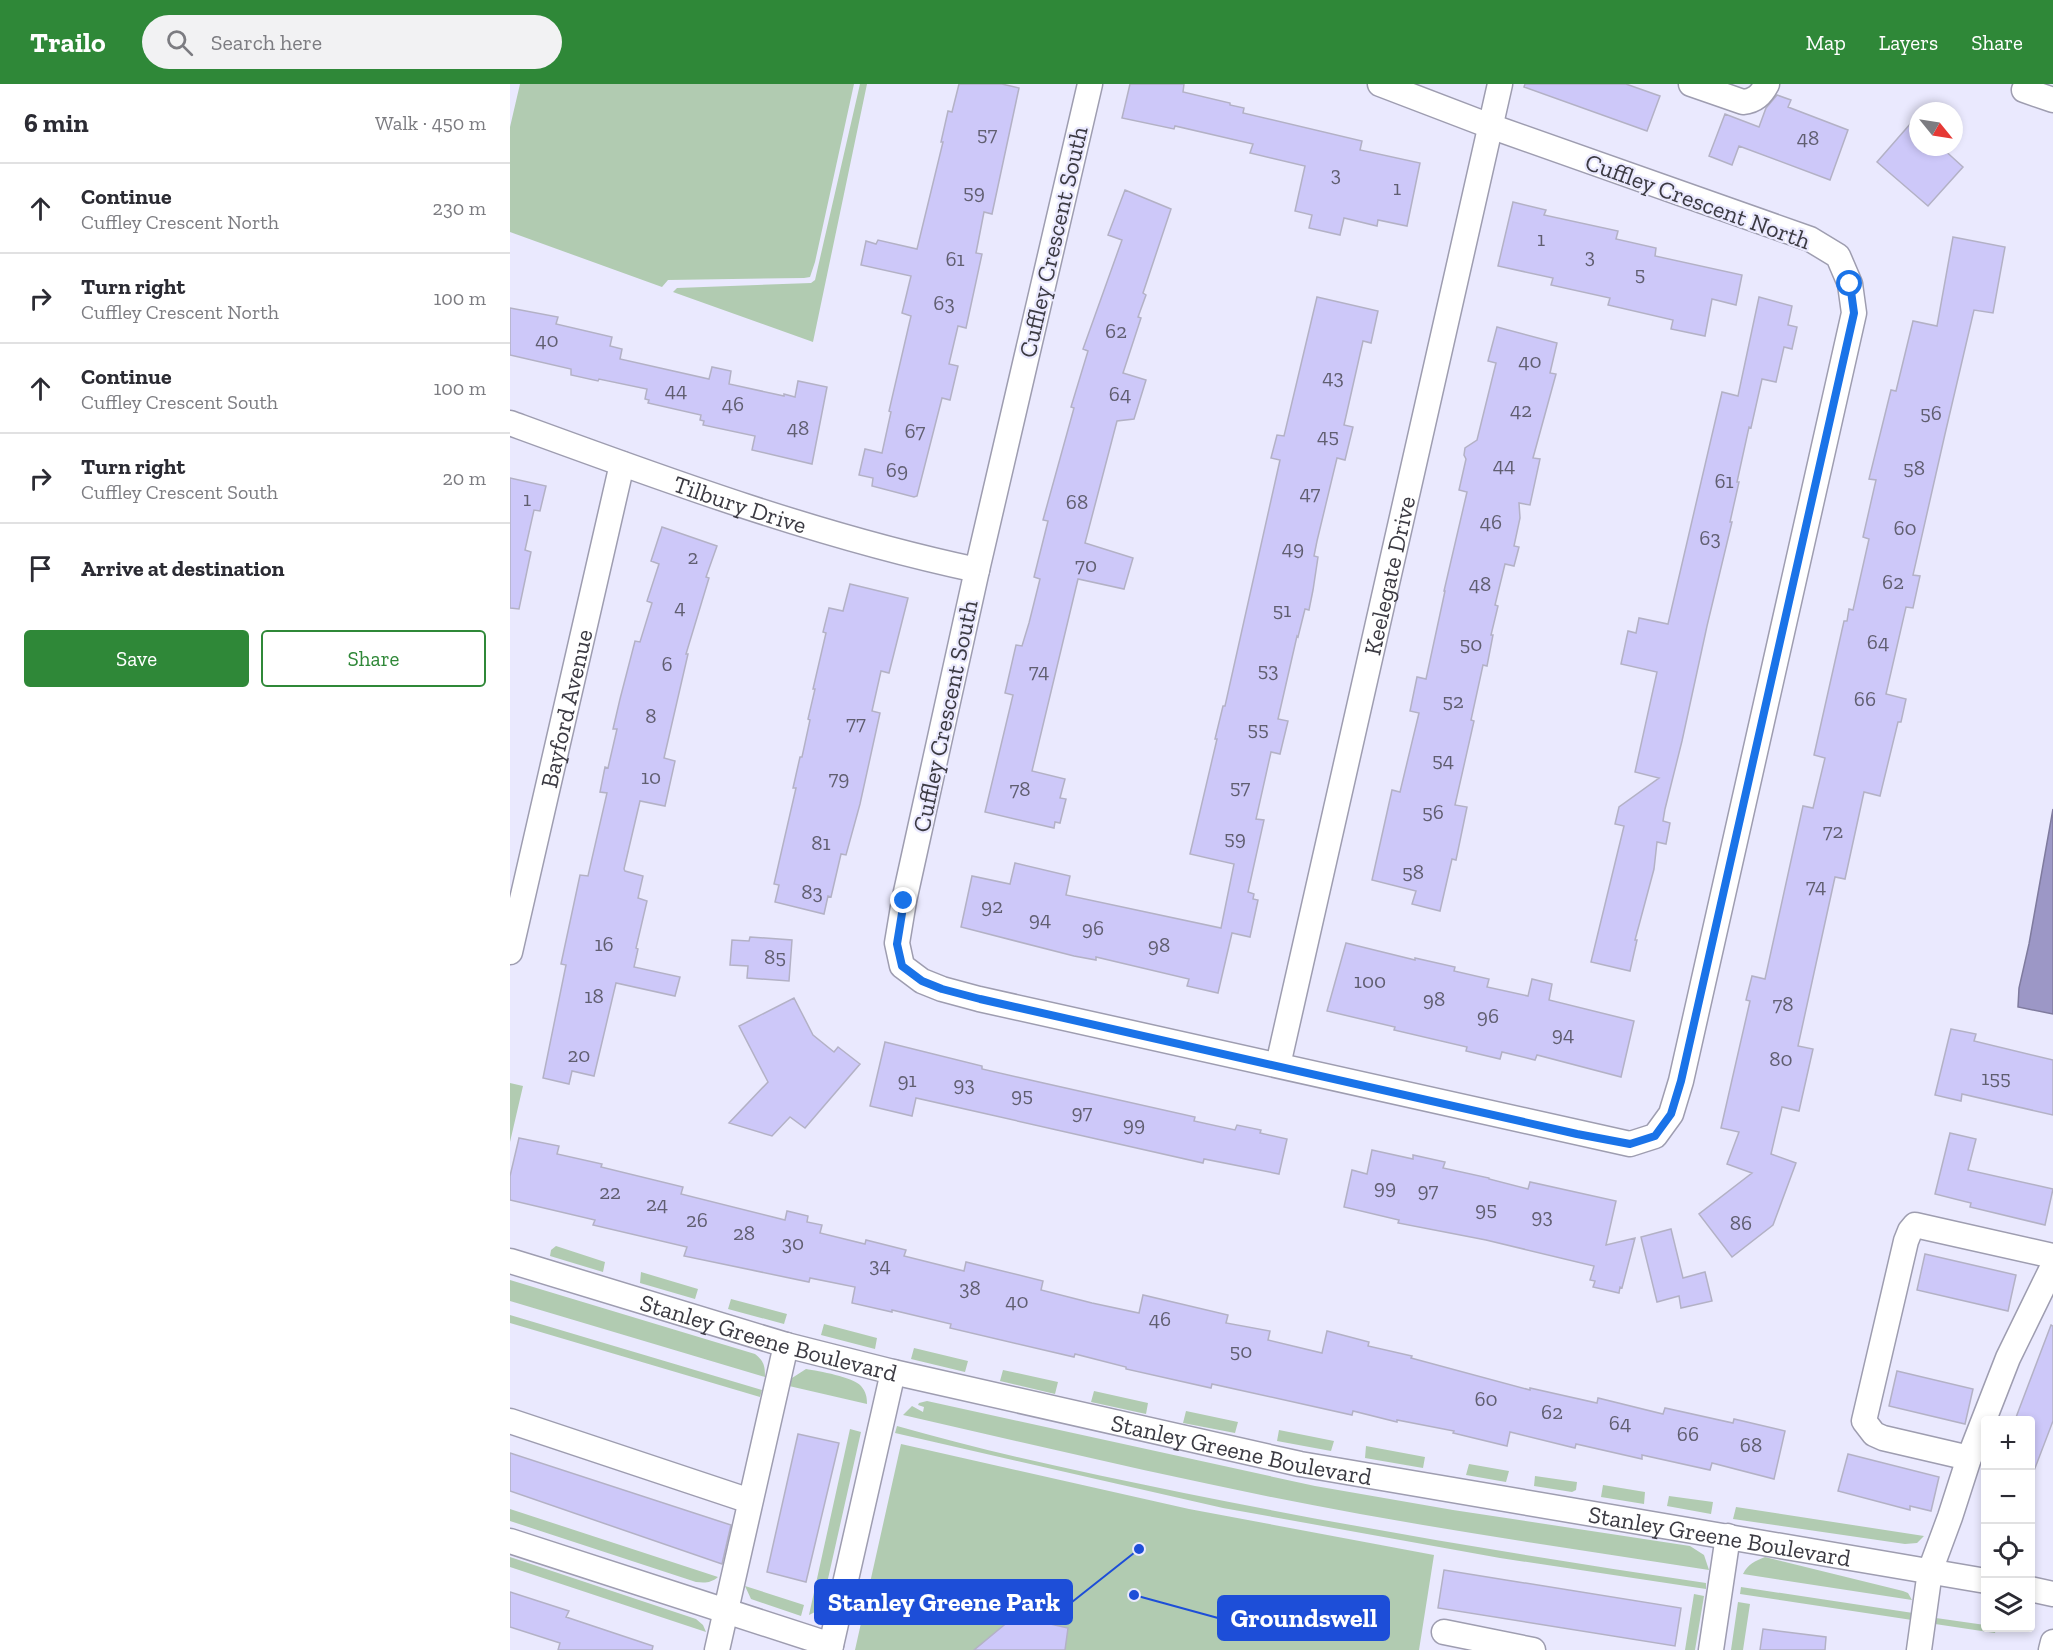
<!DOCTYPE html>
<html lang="en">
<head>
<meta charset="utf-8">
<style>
	body { margin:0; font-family:"Zilla Slab",serif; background:#f2f2f3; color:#2b2b33 }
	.controls { position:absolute; right:18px; bottom:18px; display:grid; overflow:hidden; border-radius:6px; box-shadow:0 3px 9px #0003 }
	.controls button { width:54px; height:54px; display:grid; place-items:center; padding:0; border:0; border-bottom:2px solid #e1e1e2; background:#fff; color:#2b2b33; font:30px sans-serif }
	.compass { position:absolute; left:1399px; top:18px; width:54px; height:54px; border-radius:50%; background:#fff; box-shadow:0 3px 9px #0003; rotate:120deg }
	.stop { position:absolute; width:18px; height:18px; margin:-14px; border:4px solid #1a73e8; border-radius:50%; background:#fff }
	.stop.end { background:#1a73e8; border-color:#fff; box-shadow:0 2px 6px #0008 }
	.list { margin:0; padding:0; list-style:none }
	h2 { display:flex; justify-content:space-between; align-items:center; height:78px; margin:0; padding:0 24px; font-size:26px }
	h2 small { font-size:20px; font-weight:400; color:#7c7c81 }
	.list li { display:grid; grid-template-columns:39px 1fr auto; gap:18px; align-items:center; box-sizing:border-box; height:90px; padding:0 24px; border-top:2px solid #e1e1e2 }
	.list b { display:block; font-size:22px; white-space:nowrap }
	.list p { margin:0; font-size:20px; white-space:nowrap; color:#7c7c81 }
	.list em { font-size:20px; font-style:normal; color:#7c7c81 }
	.actions { display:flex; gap:12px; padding:18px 24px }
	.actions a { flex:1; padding:14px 0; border:2px solid #2f8838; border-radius:6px; text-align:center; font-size:21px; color:#2f8838 }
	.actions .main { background:#2f8838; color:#fff }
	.icon { flex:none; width:33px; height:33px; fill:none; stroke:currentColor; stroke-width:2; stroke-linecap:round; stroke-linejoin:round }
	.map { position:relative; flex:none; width:1543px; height:1566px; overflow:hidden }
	header { display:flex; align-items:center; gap:36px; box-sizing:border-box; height:84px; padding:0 30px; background:#2f8838; color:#fff }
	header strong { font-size:28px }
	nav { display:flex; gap:33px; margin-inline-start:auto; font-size:21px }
	.search { width:420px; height:54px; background:#f2f2f3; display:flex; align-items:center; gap:15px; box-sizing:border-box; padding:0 21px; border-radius:33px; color:#7c7c81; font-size:22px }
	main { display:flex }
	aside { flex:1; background:#fff }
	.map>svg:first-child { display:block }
	.green { fill:#b1cbb1 }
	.water { fill:#9c97c6; stroke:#7f7b9e; stroke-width:1.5 }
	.building { fill:#cdc8f9; stroke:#b3b1c5; stroke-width:1.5 }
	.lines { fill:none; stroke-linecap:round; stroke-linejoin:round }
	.minor-casing { stroke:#9e9db0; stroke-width:27 }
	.minor { stroke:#fff; stroke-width:24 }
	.route { stroke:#1a73e8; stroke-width:8 }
	.labels { text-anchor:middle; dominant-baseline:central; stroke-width:4.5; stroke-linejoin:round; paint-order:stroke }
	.number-label { font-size:21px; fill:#605e70 }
	.street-label { font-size:24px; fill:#3b3a42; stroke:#eae9fe }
	.leader { fill:none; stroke:#1d4ed8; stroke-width:2 }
	.callout-dot { fill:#1d4ed8; stroke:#eae9fe; stroke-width:2 }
	.callout { fill:#1d4ed8; stroke:#1d4ed8; stroke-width:2 }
	.callout-label { font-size:26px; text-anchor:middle; font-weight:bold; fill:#fff }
</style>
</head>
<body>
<header>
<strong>Trailo</strong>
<div class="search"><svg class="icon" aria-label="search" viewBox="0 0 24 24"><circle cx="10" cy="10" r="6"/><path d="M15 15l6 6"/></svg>Search here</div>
<nav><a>Map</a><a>Layers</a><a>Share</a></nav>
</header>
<main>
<aside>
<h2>6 min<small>Walk · 450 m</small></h2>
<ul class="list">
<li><svg class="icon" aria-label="ahead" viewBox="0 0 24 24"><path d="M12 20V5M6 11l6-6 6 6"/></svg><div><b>Continue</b><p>Cuffley Crescent North</p></div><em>230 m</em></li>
<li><svg class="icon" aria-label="right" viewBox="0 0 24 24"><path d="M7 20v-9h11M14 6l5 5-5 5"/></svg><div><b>Turn right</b><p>Cuffley Crescent North</p></div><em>100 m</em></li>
<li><svg class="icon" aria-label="ahead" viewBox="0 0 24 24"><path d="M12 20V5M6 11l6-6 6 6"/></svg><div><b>Continue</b><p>Cuffley Crescent South</p></div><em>100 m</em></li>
<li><svg class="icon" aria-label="right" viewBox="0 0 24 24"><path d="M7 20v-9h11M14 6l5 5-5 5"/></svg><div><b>Turn right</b><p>Cuffley Crescent South</p></div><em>20 m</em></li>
<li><svg class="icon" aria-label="arrive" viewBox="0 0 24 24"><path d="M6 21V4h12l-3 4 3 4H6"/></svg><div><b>Arrive at destination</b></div></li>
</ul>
<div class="actions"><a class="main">Save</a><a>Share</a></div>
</aside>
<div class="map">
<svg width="1543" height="1566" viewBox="0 0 1543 1566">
	<rect width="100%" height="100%" fill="#eae9fe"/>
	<path class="green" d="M10,0H344L305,178L300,193L294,194L158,196L152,203L0,148V43Z
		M350,0H357L303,258L163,208L167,204L301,199L305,196Z
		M0,999L13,1002L0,1058Z
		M46,1162L95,1178L93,1188L40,1172L41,1166Z
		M131,1188L188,1205L185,1215L130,1199Z
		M0,1196L245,1270C254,1277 255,1282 255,1293L0,1217Z
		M221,1215L277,1230L274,1240L218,1225Z
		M0,1231L252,1306L250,1313L0,1239Z
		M314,1240L367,1254L365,1265L311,1251Z
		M404,1264L458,1277L455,1288L401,1275Z
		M296,1285C309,1287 343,1293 351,1302C356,1308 357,1313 357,1320L279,1302L282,1294Z
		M493,1286L548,1298L545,1310L490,1297Z
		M584,1307L638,1319L636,1330L581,1318Z
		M417,1317L805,1402L943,1426L1180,1462L1194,1471L1199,1486C1083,1468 966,1451 850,1430C696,1402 545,1366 393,1331L402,1322L413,1328L414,1323L408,1321L409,1319Z
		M676,1327L728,1338L725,1349L673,1339Z
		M387,1342C481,1369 578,1389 674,1409C847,1444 1021,1473 1196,1499V1505L990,1474L713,1424L385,1349Z
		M340,1345L351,1348L313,1517L307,1527L299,1531Z
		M769,1346L824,1357L821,1367L767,1357Z
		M391,1360L679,1425L924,1471L909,1566H345Z
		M856,1362L915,1373L913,1384L855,1374Z
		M959,1380L999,1387L996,1398L956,1391Z
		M1025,1392L1067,1398L1066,1406L1062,1408L1024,1402Z
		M1093,1401L1135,1408L1134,1420L1091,1413Z
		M1159,1412L1203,1418L1201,1430L1157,1422Z
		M1226,1423L1414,1452L1407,1459L1395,1460L1223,1435Z
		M0,1425L208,1493C201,1499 195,1499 186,1498L0,1437Z
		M0,1473L186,1535L193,1541L196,1548L0,1483Z
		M1255,1473L1393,1507L1398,1509L1402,1516L1233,1490C1238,1480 1245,1477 1255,1473Z
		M235,1502L294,1521L291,1532L241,1515Z
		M1231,1503L1403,1529L1402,1536L1230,1510Z
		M1184,1510L1194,1512L1185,1566H1175Z
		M1228,1518L1240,1520L1233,1566H1221Z
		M1426,1534L1475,1541L1476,1544H1486L1485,1549L1425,1540Z"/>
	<path class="water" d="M1543,725V930L1508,923L1509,904L1519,860Z"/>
	<path class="building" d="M449,0H492L509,4L482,130L474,128L466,169L472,170L456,244L448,242L439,280L448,282L440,316L432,314L407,412L404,413L362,402L363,394L349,391L355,365L372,369L381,328L379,327L401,232L392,229L401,192L351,181L356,157L366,160L368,156L407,165L433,58H431L438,27L442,28Z
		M620,0H674L673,8L720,19V21L734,24L733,29L852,57L850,66L910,79L897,142L868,136L867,142L834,134L830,151L799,144L802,131L785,127L795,82L740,69L743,60L665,42L664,45L612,34Z
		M1015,0H1116L1150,12L1137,47L1014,3Z
		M1267,11L1281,16L1278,23L1338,46L1320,96L1229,62L1222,81L1199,72L1215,30L1249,43L1256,24Z
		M1408,31V63H1431L1453,83L1418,122L1367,78Z
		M615,106L661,125L633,209L636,211L628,233L631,234L613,289L636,296L624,335L607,337L575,459L623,474L614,505L568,495L522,687L555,695L550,714L556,715L550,739L545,738L544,744L475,728L503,611L495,609L506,561L512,562L519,539L530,495L524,493L538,437L533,436L564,324L561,323L578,267L573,265L612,156L598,151Z
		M1003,118L1036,126L1034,131L1108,147L1106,155L1146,164L1145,172L1232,191L1226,221L1202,215L1195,252L1161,245L1163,236L1098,221L1100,214L1041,201L1043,194L988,182Z
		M1443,153L1495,163L1483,229L1464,226L1435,350L1403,491L1410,492L1403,524L1396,523L1376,610L1396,615L1391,638H1388L1370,712L1354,708L1335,795L1325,793L1288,962L1303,965L1289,1027L1272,1023L1261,1070L1286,1079L1263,1141L1222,1173L1189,1130L1242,1089L1217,1080L1229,1048L1211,1044L1240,917L1236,916L1242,892L1255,895L1293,722L1303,724L1315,674L1304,671L1334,537H1337L1339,525L1343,526L1359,455L1353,453L1366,396L1359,395L1381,306L1386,307L1403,237L1427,242Z
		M807,213L868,227L861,259L853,257L834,341L843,343L835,376L827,374L807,457L804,472L808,473L803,506L799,526L795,525L788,553L787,552L768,635L778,637L770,670L761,668L746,735L754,736L738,808L744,810L743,815L748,816L740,853L722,849L708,909L677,902L679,895L586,873V876L564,872L451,843L462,792L500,800L505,779L560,792L556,811L711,844L724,780L680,770L707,655H705L713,622H715L770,376L761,374L767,351L774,352Z
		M1249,213L1282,222L1278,241L1287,243L1282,265L1274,263L1266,298L1252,295L1241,344L1239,343L1227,398H1229L1220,438H1222L1197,542L1172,657L1155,725L1153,737L1160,739L1156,760L1147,758L1144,785L1125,856H1127L1120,887L1081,878L1114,742L1105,740L1109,723L1149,694L1125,688L1147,588L1111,580L1118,547L1126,549L1129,534L1158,540L1212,308L1228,312Z
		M0,224L48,233L46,240L102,253L100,262L112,265L110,275L199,295L202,283L221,287L219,300L274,312V310L285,313L288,297L317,303L302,380L242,366L245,352L193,341L194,337L190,336L191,331L138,319L139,316L135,315L137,305L89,295L88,297L61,291V285L0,271Z
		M987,243L1047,259L1040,289L1046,290L1023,374L1030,375L1020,421L1009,419L1010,434L1004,462L1009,463L1004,482L995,480L985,521L988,522L981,551H983L977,582L973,581L961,636L964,637L945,721L957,723L946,776L942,775L930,827L902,820L906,807L862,796L882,706L890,708L909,629L900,627L907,593L916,595L935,507H934L957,408L949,406L956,375L954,371L955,364L967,356L986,279L978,277Z
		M0,394L36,402L30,427L24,426L15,466L21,468L9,525L0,524Z
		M152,443L207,462L196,493L199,494L176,570H178L154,674L165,677L155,722L130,717L114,785L115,787L133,792L128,814L137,817L126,864L128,865L124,883L170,893L165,912L106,899L84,992L62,987L59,1000L33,994L56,881L51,880L70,791L78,792L97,709L90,708L95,683L98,684L107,645H103L110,615L125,557L130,558L142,519L137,517L149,480L141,477Z
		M340,500L398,514L379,589L371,587L362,627L370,629L350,720L336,771L331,770L321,813L318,812L314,830L265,818L269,801L264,800L286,704H283L290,673H292L300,636L298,635L305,605H303L316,549L313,548L319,524L333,527Z
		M240,853L282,856L279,897L237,894L238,882L220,881L222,856L239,857Z
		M836,859L905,876V874L945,883L944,887L979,895L977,903L1018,912L1022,895L1042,900L1039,916L1124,937L1111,993L1027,971L1025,976L992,968L990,975L956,967L957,963L884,946L885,943L817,927Z
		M284,914L303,951L324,968L328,963L350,980L295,1044L280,1033L262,1052L219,1039L258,998L229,942Z
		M1441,945L1466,950L1464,957L1543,976V1031L1452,1010L1451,1017L1425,1011Z
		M375,958L472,982V985L529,998L685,1033L684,1037L725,1046L727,1041L751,1046L750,1049L777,1055L769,1090L694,1075L693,1079L406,1014L402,1032L360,1022Z
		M1440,1049L1466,1055L1458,1086L1543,1105L1535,1141L1460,1123L1461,1119L1425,1110Z
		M9,1054L49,1062L47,1070L92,1080L91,1083L173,1103L171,1110L275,1136L277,1127L298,1132L297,1138L312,1141L310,1149L355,1160L356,1156L396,1166L394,1172L454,1187L456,1178L533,1197L531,1206L582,1219L629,1229L633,1211L718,1231L716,1239L760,1247L758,1256L812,1269L817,1247L859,1258L858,1262L902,1272L901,1274L1020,1306V1304L1087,1319L1088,1314L1153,1330L1155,1324L1223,1339L1224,1335L1275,1347L1264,1395L1202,1379L1200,1386L1132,1371V1375L1066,1360L1065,1364L1000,1348L997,1362L943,1349L944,1347L887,1336V1338L843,1327L842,1331L702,1300L701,1304L616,1285V1283L565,1270L564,1273L440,1244L441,1240L382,1226V1228L342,1219L345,1203L300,1194L299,1198L174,1172L177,1163L83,1141L85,1136L0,1116V1092Z
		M862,1066L903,1075V1071L935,1078L933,1084L979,1094V1095L1018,1105L1020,1098L1106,1117L1096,1161L1125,1154L1112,1204L1110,1203L1109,1209L1083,1203L1085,1197L1080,1196L1084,1182L976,1156L888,1139L889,1136L834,1123L842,1086L857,1090Z
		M1161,1145L1173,1194L1195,1188L1202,1217L1171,1224L1169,1212L1147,1218L1131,1153Z
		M1415,1170L1506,1191L1498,1227L1407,1206Z
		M1541,1241L1543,1242V1337L1522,1392L1521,1391V1336H1505Z
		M1387,1287L1463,1305L1455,1340L1379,1322Z
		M288,1350L329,1359L296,1498L257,1488Z
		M0,1369L221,1441L212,1480L0,1407Z
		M1338,1370L1429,1393L1421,1427L1400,1422V1426L1328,1407Z
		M934,1486L1171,1524L1165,1562L928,1524Z
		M0,1508L59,1527L56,1533L143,1562L142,1566H48L50,1559L0,1543Z
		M505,1532L558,1544L555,1566H464Z
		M1253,1545L1316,1553L1315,1566H1250Z"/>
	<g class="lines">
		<defs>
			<g id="minor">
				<path d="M580,0L467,486L394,817L387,859L392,882L412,897L432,905L469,915L1120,1060L1145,1052L1161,1030L1171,997L1344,229L1340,200L1328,172L1300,155L980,42L870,0"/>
				<path d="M1181,0L1233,18C1245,17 1251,11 1257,0"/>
				<path d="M1514,6L1543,16"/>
				<path id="s1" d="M0,339C153,395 307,452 467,486"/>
				<path id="s2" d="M0,868L112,380"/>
				<path id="s3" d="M768,981L990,0"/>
				<path id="s4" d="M0,1177L276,1261L383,1288L790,1380L1476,1497"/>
				<path d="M0,1337L240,1417"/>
				<path d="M1459,1374L1373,1354L1364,1350L1354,1337L1396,1157L1400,1147L1405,1141L1543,1172"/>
				<path d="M0,1457L321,1561"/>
				<path d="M1520,1505L1543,1510"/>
				<path d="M934,1548L1023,1566"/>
				<path d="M207,1566L276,1261"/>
				<path d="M320,1566L383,1288"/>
				<path d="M1201,1566L1218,1452"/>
				<path d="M1409,1566L1420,1487L1440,1433L1459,1374L1498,1274L1543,1182"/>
				<path d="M1541,1566L1543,1558"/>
			</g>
		</defs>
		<use href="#minor" class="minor-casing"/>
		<use href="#minor" class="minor"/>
	</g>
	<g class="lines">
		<path class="route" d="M394,817L387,860L392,882L412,897L432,905L470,915L1067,1050L1120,1060L1145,1052L1161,1030L1171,997L1344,229L1340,200"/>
	</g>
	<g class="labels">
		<g class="number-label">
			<text x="477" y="49">57</text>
			<text x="1298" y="53">48</text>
			<text x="826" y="89">3</text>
			<text x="887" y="103">1</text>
			<text x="464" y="107">59</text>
			<text x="1031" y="154">1</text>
			<text x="1080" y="171">3</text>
			<text x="445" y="174">61</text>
			<text x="1130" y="189">5</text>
			<text x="434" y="218">63</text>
			<text x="606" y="246">62</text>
			<text x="37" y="255">40</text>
			<text x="1020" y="276">40</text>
			<text x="823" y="292">43</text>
			<text x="166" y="305">44</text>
			<text x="610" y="309">64</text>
			<text x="223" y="319">46</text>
			<text x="1011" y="325">42</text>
			<text x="1421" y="328">56</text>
			<text x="288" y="343">48</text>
			<text x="405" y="346">67</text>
			<text x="818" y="351">45</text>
			<text x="994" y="380">44</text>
			<text x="1404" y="383">58</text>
			<text x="387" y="385">69</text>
			<text x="1214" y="396">61</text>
			<text x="800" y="408">47</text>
			<text x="17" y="414">1</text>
			<text x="567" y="417">68</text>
			<text x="981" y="437">46</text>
			<text x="1395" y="443">60</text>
			<text x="1200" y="453">63</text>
			<text x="783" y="463">49</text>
			<text x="183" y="472">2</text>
			<text x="576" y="480">70</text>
			<text x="1383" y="497">62</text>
			<text x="970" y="499">48</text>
			<text x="170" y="522">4</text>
			<text x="772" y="525">51</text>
			<text x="1368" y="557">64</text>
			<text x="961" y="559">50</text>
			<text x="157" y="579">6</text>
			<text x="758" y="585">53</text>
			<text x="529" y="586">74</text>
			<text x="1355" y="614">66</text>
			<text x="943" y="616">52</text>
			<text x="141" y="631">8</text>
			<text x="346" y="638">77</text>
			<text x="748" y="644">55</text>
			<text x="933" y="675">54</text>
			<text x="141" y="692">10</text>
			<text x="329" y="693">79</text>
			<text x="730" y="702">57</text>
			<text x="510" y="704">78</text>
			<text x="923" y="727">56</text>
			<text x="1323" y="746">72</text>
			<text x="725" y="753">59</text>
			<text x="311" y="758">81</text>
			<text x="903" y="787">58</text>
			<text x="1306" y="801">74</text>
			<text x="302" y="807">83</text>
			<text x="482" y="821">92</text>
			<text x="530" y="834">94</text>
			<text x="583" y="843">96</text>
			<text x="94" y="859">16</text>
			<text x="649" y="860">98</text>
			<text x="265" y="872">85</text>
			<text x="860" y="896">100</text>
			<text x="84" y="911">18</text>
			<text x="924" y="914">98</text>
			<text x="1273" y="919">78</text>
			<text x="978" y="931">96</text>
			<text x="1053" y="949">94</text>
			<text x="69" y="970">20</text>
			<text x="1271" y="974">80</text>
			<text x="1486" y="993">155</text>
			<text x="397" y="995">91</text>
			<text x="454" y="999">93</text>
			<text x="512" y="1010">95</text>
			<text x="572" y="1027">97</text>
			<text x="624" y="1039">99</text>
			<text x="875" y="1102">99</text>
			<text x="918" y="1105">97</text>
			<text x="100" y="1107">22</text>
			<text x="147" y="1119">24</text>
			<text x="976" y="1124">95</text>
			<text x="1032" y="1131">93</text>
			<text x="187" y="1135">26</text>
			<text x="1231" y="1138">86</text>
			<text x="234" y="1148">28</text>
			<text x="283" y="1158">30</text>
			<text x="370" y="1180">34</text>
			<text x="460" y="1203">38</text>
			<text x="507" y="1216">40</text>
			<text x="650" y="1234">46</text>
			<text x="731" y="1266">50</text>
			<text x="976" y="1314">60</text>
			<text x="1042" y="1327">62</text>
			<text x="1110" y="1338">64</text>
			<text x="1178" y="1349">66</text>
			<text x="1241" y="1360">68</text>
		</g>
		<g class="street-label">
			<text transform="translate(1188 117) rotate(20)">Cuffley Crescent North</text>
			<text transform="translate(543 158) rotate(-77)">Cuffley Crescent South</text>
			<text stroke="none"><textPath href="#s1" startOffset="244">Tilbury Drive</textPath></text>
			<text stroke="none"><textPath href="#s3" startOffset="502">Keelegate Drive</textPath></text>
			<text stroke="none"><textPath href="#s2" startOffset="250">Bayford Avenue</textPath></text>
			<text transform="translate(435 632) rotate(-78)">Cuffley Crescent South</text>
			<text stroke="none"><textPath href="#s4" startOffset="270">Stanley Greene Boulevard</textPath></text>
			<text stroke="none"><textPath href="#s4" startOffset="756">Stanley Greene Boulevard</textPath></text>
			<text stroke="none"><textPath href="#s4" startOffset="1242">Stanley Greene Boulevard</textPath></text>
		</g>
	</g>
	<path class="leader" d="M629 1465L562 1518M624 1511L708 1534"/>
	<g class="callout-dot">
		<circle cx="629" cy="1465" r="6"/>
		<circle cx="624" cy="1511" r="6"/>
	</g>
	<g class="callout">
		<rect x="305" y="1496" width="257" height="44" rx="6"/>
		<rect x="708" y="1512" width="171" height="44" rx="6"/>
	</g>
	<g class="callout-label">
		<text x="434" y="1527">Stanley Greene Park</text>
		<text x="794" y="1543">Groundswell</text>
	</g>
</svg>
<div class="controls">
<button>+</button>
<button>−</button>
<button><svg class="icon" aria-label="locate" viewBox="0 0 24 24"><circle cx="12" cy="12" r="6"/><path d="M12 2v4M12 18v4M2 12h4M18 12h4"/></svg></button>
<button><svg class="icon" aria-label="layers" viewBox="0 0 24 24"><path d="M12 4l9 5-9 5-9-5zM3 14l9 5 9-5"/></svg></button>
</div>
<svg class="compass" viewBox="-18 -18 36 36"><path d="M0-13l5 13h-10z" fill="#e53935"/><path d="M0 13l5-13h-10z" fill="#7c7c81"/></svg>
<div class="stop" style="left:1340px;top:200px"></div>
<div class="stop end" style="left:394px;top:817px"></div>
</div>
</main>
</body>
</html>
